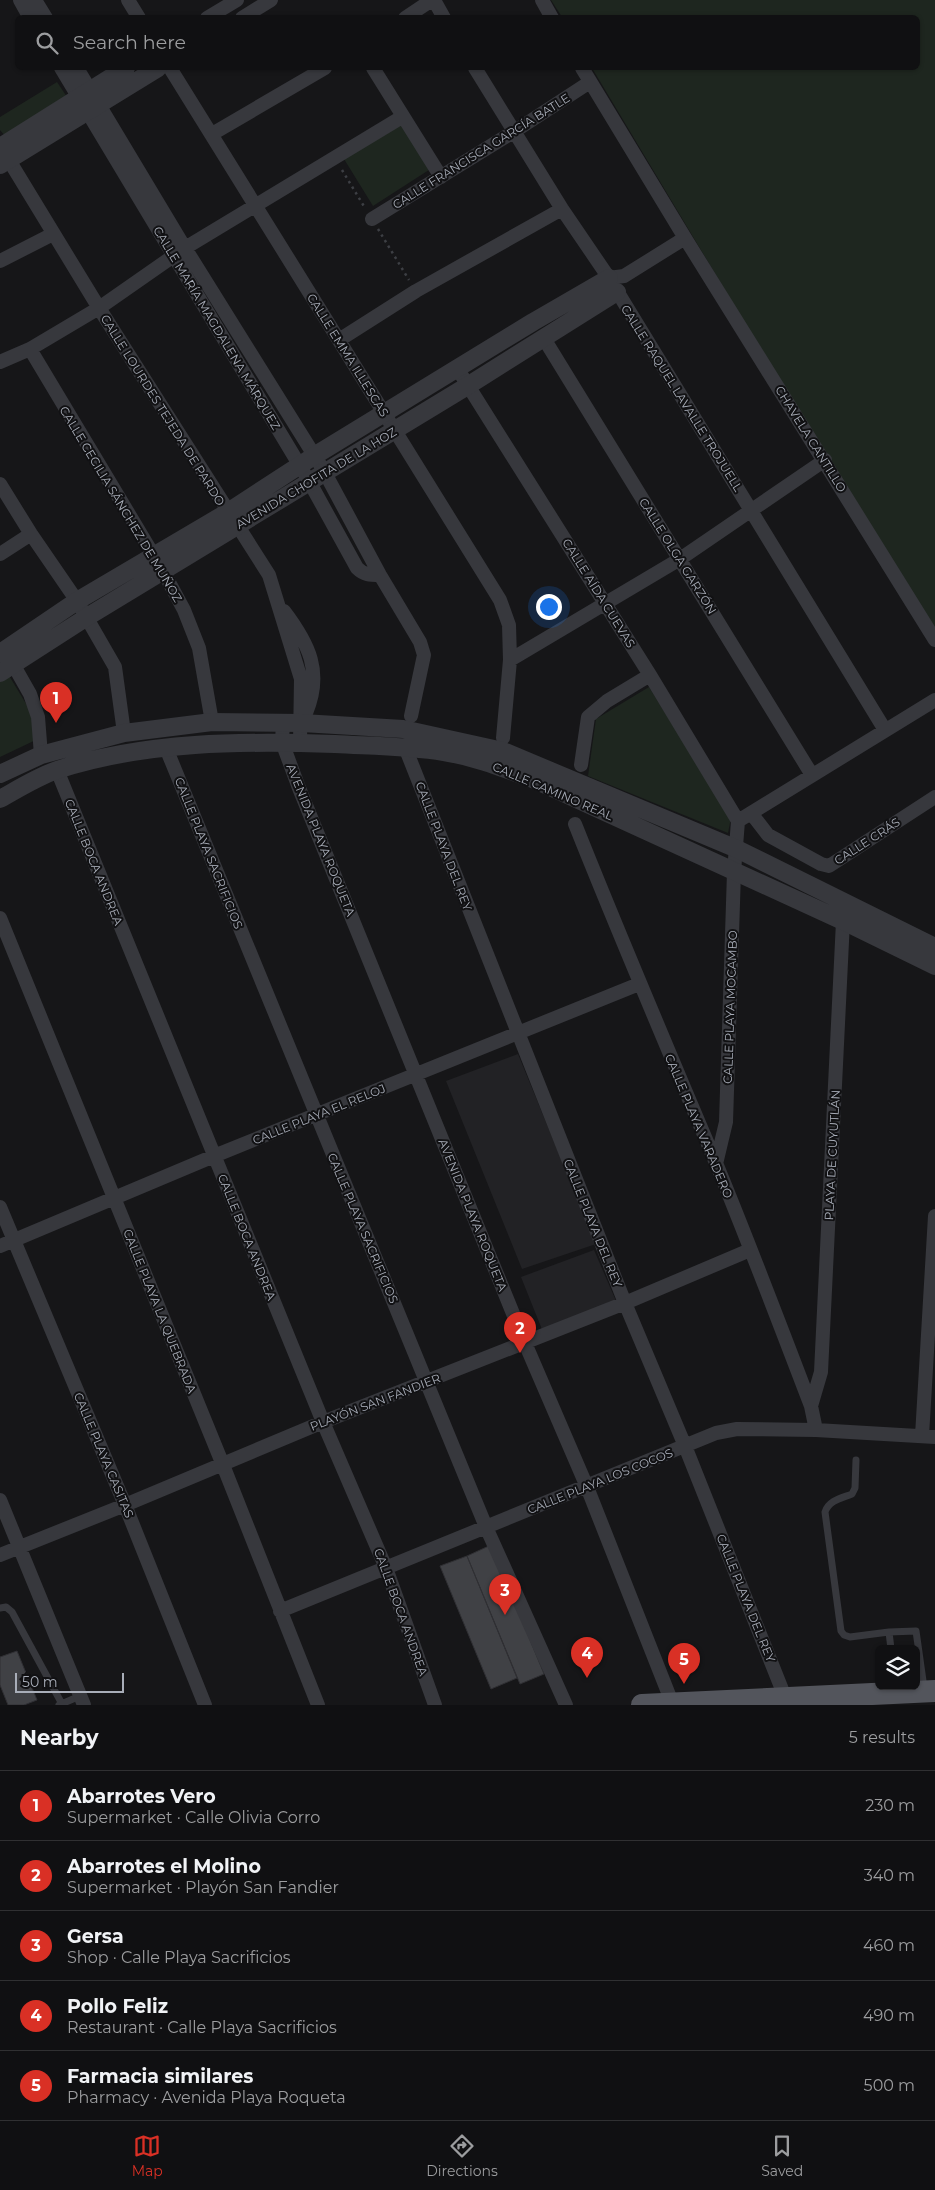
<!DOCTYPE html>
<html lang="en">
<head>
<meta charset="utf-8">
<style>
	body { margin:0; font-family:Montserrat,sans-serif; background:#19191b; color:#f1f3f6 }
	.controls { position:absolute; right:15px; bottom:15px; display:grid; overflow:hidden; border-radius:8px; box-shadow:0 1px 4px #0004 }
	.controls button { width:45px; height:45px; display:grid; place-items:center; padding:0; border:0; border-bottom:1px solid #303032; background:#101012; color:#f1f3f6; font:25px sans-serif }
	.scale { position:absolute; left:15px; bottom:12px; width:109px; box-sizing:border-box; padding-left:5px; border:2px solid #a8adb8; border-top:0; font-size:14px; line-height:18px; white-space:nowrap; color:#a8adb8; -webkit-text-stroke:4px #111113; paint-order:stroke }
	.you { position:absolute; left:548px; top:606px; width:18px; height:18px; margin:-12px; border:4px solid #fff; border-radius:50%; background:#1a73e8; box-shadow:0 0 0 8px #1a73e833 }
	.badge { display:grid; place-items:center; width:32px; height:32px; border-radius:50%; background:#d93025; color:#fff; font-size:16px; font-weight:700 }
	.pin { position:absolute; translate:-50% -41px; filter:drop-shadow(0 1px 2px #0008) }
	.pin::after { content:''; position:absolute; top:26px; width:18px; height:15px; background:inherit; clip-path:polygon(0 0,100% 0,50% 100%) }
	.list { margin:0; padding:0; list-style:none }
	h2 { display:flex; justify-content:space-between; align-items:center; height:65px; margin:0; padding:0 20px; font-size:21px }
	h2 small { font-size:16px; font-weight:400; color:#9c9d9f }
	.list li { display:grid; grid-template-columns:32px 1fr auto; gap:15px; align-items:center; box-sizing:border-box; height:70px; padding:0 20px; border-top:1px solid #303032 }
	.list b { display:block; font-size:19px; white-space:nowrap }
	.list p { margin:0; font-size:16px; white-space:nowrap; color:#9c9d9f }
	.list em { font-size:16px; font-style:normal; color:#9c9d9f }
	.icon { flex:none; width:28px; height:28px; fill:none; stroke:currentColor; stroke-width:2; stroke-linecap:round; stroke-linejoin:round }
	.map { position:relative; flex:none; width:935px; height:1705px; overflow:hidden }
	.search { position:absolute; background:#101012; box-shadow:0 1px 4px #0004; left:15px; right:15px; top:15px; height:55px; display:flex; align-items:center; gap:12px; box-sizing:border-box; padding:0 18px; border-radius:8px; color:#9c9d9f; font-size:19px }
	.sheet { height:415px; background:#101012 }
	nav { display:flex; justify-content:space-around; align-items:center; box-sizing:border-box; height:70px; border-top:1px solid #303032; background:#101012; font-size:14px; color:#9c9d9f }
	nav a { display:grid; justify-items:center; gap:2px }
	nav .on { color:#d93025 }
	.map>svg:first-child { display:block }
	.built { fill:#222225 }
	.green { fill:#1e261f }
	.building { fill:#404145; stroke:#303034 }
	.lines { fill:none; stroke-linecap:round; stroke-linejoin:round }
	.path { stroke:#3d3f44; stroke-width:2.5; stroke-dasharray:2.5 4; stroke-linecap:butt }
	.service { stroke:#37383d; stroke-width:7 }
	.minor { stroke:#37383d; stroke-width:14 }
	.tertiary { stroke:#37383d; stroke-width:18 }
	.primary { stroke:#53555c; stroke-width:22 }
	.labels { text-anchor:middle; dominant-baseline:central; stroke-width:4; stroke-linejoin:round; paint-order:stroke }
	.street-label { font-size:12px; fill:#a8adb8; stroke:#111113 }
</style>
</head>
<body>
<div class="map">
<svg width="935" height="1705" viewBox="0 0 935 1705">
	<rect width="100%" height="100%" fill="#161618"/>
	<path class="built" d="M518,1054L596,1244L522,1269L446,1081Z
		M594,1250L616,1301L543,1332L521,1277Z"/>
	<path class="green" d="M551,0H935V641L592,68H918V18L562,17Z
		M57,82L67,97L5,136L0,130V117Z
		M403,124L432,168L373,206L344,159Z
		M8,674L28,707L40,738L0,757V679Z
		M649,687L731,818L728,833L588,776L596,719Z"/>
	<path class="building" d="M491,1545L544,1674L520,1684L467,1556Z
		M467,1556L517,1678L491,1689L440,1566Z
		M17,1651L37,1700L24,1705H8L0,1685V1657Z"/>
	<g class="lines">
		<path class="path" d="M342,170L365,208
			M378,229L409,280"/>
		<path class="service" d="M856,1460L855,1488L852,1494C842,1498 829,1500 825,1512L841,1631L844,1635L850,1637L889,1632L916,1631L924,1688
			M0,1608L6,1607L12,1612L62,1704
			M889,1632L891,1649
			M59,1705L80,1696"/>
		<path class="minor" d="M20,0L30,18
			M35,0L46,18
			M128,0L139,18
			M434,0L444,18
			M542,0L552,18
			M207,18L237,0
			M242,18L271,0
			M405,18L432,0
			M61,68L309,481L357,568C364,575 370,575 380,575
			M77,68L185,248L324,471L380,575L420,642L424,655L411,716
			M170,68L500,600L509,625L510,660L503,738
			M373,68L441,177
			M475,68L562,209L609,278L885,730
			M582,68L685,238L935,640
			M212,134L325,68
			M4,152L99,308L269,575L301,679L300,743
			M372,219L515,131L590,82
			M0,261L53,234
			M609,278L624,276L685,238
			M543,337L812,775
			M339,340L416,291L562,209
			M30,349L163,571L184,610L199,648L212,722
			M0,362L30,349L99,308L185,248L402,117
			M457,368L650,675L738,821
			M0,484L31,534L77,601L115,667L124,733
			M0,554L31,534
			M284,611C309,644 323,672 306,713
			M9,657L30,694L38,717L41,755
			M510,660L680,559L825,460
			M283,722L282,742L299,788L525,1343L587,1487L673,1705
			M405,747L625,1303L685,1446L785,1697
			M166,748L486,1527L566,1705
			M581,765L588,717L607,701L650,675
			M57,770L323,1422L386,1568L435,1705
			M751,813L768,835L821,864L829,866L935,797
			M575,824C620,937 668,1050 716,1163C749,1243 780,1325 811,1406L816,1430
			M0,918L223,1465L318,1705
			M716,1164L726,1122L734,872L738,821L935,700
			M0,1207L125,1505L205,1705
			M0,1246L214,1156L639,984
			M811,1406L821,1372L843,921L846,914
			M922,1436L935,1216
			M0,1500L84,1705
			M0,1555L125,1505L323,1422L625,1303L750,1250
			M280,1611L716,1433L737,1429L816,1430L935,1437"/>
		<path class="tertiary" d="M0,147L126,68
			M0,165L158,68
			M0,653L77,601L228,512L314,456L533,322L609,278
			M0,673L87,617L469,385L617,292
			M0,774L41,755L124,733L212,722L302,723L403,729L503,751L737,849L935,947
			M0,799C18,789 37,777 57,770C146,741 243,741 335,744C372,746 408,746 444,752C476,757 505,769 535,780L843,921L935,966"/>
		<path class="primary" d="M642,1705L935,1691"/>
	</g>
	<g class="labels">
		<g class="street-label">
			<text transform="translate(481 151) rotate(-32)">CALLE FRANCISCA GARCÍA BATLE</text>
			<text transform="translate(217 328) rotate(59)">CALLE MARÍA MAGDALENA MÁRQUEZ</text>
			<text transform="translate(348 355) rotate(58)">CALLE EMMA ILLESCAS</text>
			<text transform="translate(682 398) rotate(58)">CALLE RAQUEL LAVALLE TROJUELL</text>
			<text transform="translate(163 410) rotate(58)">CALLE LOURDES TEJEDA DE PARDO</text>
			<text transform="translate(811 439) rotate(58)">CHAVELA CANTILLO</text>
			<text transform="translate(316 478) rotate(-31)">AVENIDA CHOFITA DE LA HOZ</text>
			<text transform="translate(121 504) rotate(59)">CALLE CECILIA SÁNCHEZ DE MUÑOZ</text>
			<text transform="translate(678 556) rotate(58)">CALLE OLGA GARZÓN</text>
			<text transform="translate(599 593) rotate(58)">CALLE AÍDA CUEVAS</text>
			<text transform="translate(553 791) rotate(23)">CALLE CAMINO REAL</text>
			<text transform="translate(321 840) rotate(68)">AVENIDA PLAYA ROQUETA</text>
			<text transform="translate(867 841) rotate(-33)">CALLE CRÁS</text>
			<text transform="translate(444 846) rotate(69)">CALLE PLAYA DEL REY</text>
			<text transform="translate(209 853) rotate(68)">CALLE PLAYA SACRIFICIOS</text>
			<text transform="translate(94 862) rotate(68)">CALLE BOCA ANDREA</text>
			<text transform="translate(730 1007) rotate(-88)">CALLE PLAYA MOCAMBO</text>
			<text transform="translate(319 1114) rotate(-22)">CALLE PLAYA EL RELOJ</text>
			<text transform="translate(699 1126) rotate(67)">CALLE PLAYA VARADERO</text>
			<text transform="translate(832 1155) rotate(-87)">PLAYA DE CUYUTLÁN</text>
			<text transform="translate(473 1215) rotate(68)">AVENIDA PLAYA ROQUETA</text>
			<text transform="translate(593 1223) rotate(68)">CALLE PLAYA DEL REY</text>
			<text transform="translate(363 1228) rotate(67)">CALLE PLAYA SACRIFICIOS</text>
			<text transform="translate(247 1237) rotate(68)">CALLE BOCA ANDREA</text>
			<text transform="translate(160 1311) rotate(68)">CALLE PLAYA LA QUEBRADA</text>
			<text transform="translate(375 1402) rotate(-21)">PLAYÓN SAN FANDIER</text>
			<text transform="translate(104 1455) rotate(67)">CALLE PLAYA CASITAS</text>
			<text transform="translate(600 1481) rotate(-22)">CALLE PLAYA LOS COCOS</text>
			<text transform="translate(746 1598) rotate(68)">CALLE PLAYA DEL REY</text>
			<text transform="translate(401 1612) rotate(70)">CALLE BOCA ANDREA</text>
		</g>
	</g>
</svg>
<div class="controls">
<button><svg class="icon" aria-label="layers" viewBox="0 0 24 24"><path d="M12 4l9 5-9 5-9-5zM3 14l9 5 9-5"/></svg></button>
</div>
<div class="scale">50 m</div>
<div class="you"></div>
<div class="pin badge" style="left:56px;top:723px">1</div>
<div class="pin badge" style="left:520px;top:1353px">2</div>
<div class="pin badge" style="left:505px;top:1615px">3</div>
<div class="pin badge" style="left:587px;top:1678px">4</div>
<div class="pin badge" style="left:684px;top:1684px">5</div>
<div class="search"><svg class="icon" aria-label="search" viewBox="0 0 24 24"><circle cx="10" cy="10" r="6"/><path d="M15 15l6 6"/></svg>Search here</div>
</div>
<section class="sheet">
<h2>Nearby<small>5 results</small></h2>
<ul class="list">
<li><span class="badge">1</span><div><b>Abarrotes Vero</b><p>Supermarket · Calle Olivia Corro</p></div><em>230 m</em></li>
<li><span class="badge">2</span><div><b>Abarrotes el Molino</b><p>Supermarket · Playón San Fandier</p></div><em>340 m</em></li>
<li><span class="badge">3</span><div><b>Gersa</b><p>Shop · Calle Playa Sacrificios</p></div><em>460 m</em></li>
<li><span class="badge">4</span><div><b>Pollo Feliz</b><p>Restaurant · Calle Playa Sacrificios</p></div><em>490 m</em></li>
<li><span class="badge">5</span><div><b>Farmacia similares</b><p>Pharmacy · Avenida Playa Roqueta</p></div><em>500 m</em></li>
</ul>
</section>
<nav>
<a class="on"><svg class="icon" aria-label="map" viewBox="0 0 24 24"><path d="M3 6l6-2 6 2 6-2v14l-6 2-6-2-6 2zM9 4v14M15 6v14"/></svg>Map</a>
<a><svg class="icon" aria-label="directions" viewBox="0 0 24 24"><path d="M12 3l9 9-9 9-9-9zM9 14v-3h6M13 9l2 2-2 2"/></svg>Directions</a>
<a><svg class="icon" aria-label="saved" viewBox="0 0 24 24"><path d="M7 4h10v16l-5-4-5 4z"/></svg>Saved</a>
</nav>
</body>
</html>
